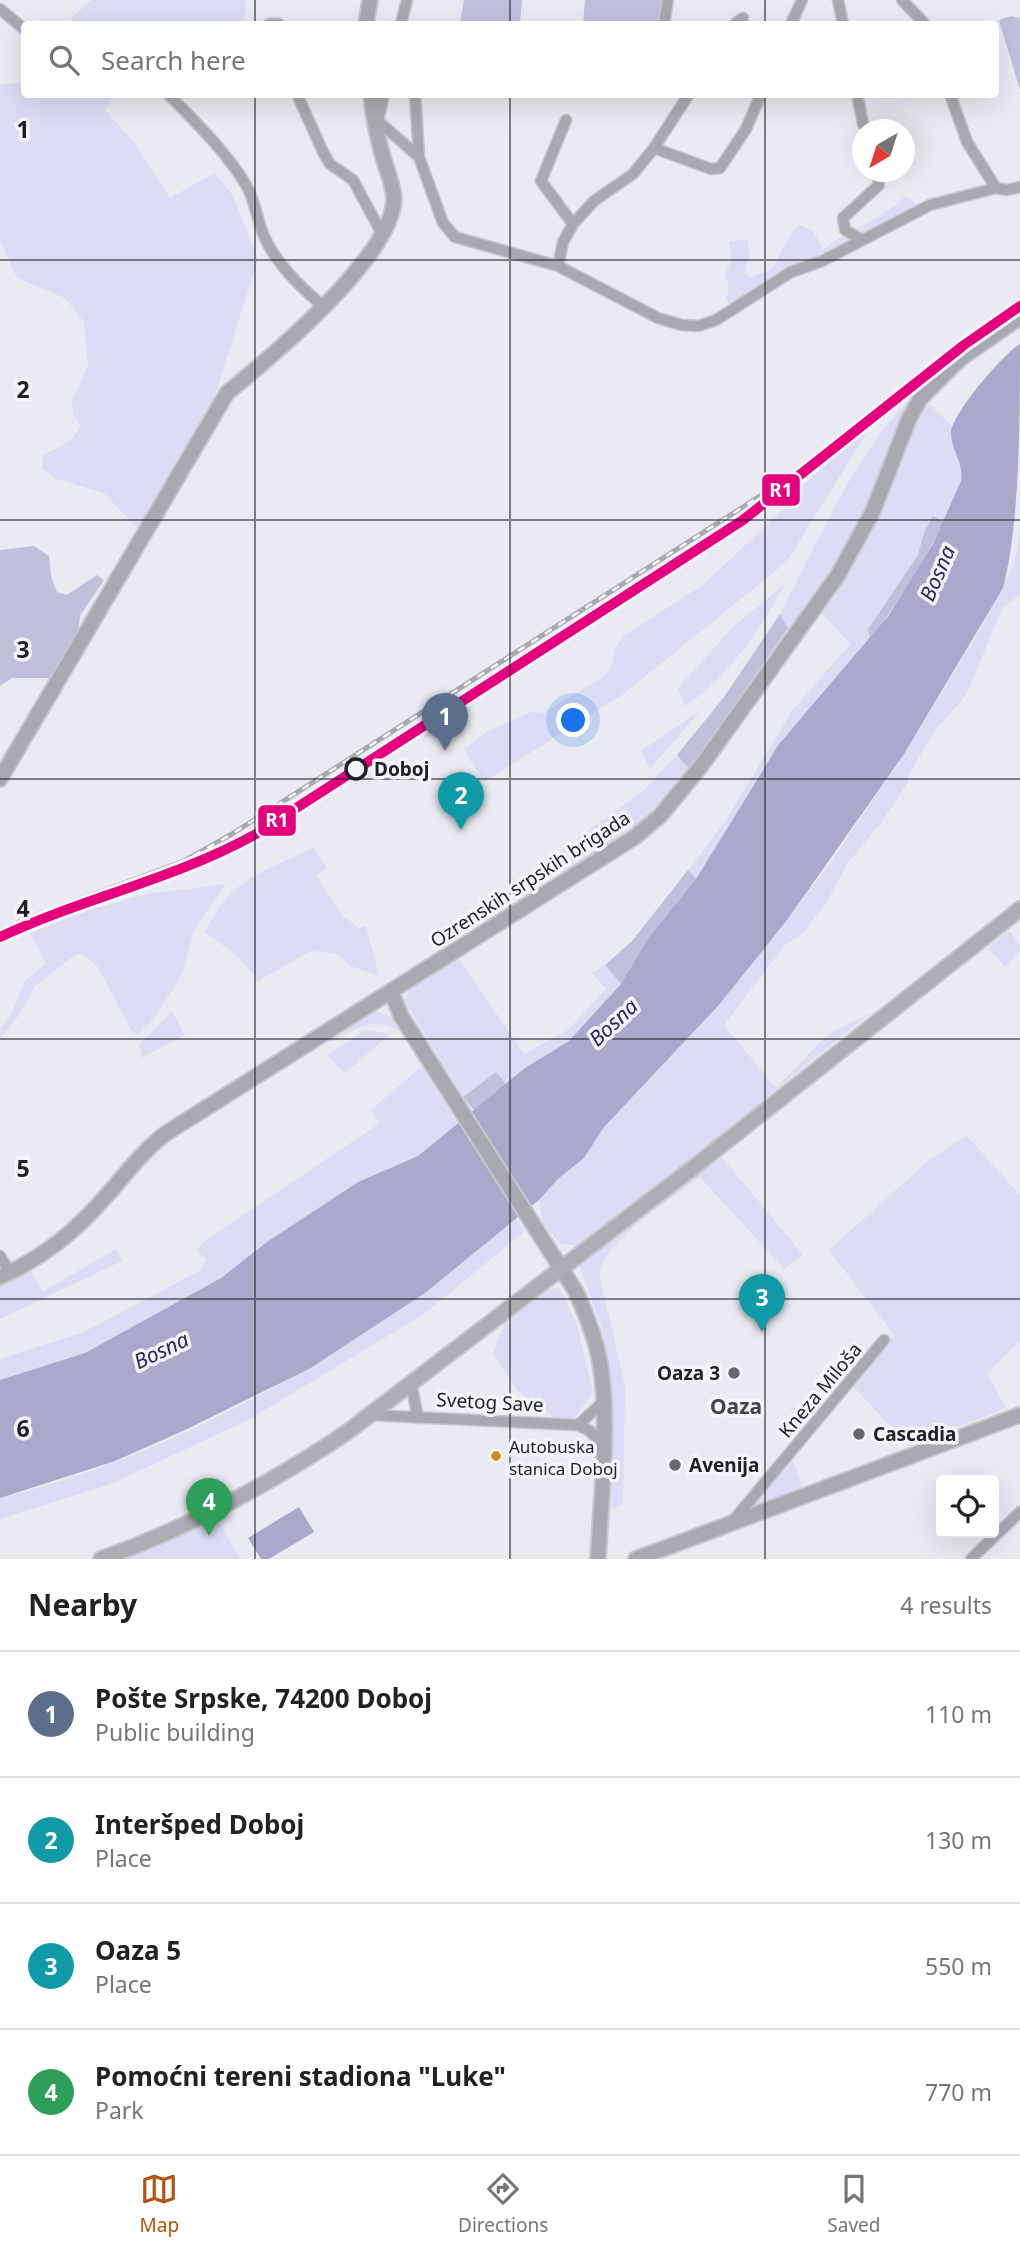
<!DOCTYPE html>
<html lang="en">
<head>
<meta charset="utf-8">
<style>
	body { margin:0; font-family:"Noto Sans",sans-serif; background:#f2f2f2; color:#222 }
	.controls { position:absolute; right:21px; bottom:21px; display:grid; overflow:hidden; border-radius:7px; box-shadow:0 7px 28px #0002 }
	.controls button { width:63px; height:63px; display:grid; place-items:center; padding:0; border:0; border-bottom:2px solid #e0e0e0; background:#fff; color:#222; font:35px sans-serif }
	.compass { position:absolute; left:852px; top:119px; width:63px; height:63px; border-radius:50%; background:#fff; box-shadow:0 7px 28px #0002; rotate:219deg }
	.you { position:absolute; left:574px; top:721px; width:24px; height:24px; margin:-18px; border:5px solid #fff; border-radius:50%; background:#1a73e8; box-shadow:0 0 0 10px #1a73e833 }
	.badge { display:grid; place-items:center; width:46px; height:46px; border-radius:50%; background:#b45309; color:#fff; font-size:23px; font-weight:700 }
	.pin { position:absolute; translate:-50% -58px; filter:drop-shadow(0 2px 4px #0008) }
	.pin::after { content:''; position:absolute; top:37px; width:24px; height:21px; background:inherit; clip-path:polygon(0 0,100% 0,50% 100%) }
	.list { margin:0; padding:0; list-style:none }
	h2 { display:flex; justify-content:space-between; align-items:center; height:91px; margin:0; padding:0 28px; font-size:30px }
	h2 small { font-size:23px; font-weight:400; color:#767676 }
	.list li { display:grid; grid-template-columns:46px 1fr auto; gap:21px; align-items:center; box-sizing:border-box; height:126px; padding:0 28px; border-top:2px solid #e0e0e0 }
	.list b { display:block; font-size:26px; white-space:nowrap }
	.list p { margin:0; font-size:23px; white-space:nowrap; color:#767676 }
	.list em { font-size:23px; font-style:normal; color:#767676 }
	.icon { flex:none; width:38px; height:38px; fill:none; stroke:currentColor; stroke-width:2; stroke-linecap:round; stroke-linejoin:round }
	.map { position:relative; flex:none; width:1020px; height:1559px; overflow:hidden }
	.search { position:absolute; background:#fff; box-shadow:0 7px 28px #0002; left:21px; right:21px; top:21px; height:77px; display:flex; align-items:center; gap:18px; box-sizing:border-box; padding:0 24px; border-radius:7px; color:#767676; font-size:26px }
	.sheet { height:595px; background:#fff }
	nav { display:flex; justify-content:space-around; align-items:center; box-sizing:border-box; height:98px; border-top:2px solid #e0e0e0; background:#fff; font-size:19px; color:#767676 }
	nav a { display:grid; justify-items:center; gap:4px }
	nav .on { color:#b45309 }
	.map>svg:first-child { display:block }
	.green { fill:#dcdcf4 }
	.forest { fill:#c0c0dd }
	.water { fill:#a9a9cb }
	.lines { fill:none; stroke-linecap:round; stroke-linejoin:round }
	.street-casing { stroke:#c6c6cc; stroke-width:13 }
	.secondary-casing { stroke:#c6c6cc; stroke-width:18 }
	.primary-casing { stroke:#c6c6cc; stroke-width:18 }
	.street { stroke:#a9a9b1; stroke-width:10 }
	.secondary { stroke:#a9a9b1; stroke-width:14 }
	.primary { stroke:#adadb6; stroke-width:14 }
	.rail-casing { stroke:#a8a8ae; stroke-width:5 }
	.rail { stroke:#f4f4fd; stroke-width:2.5; stroke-dasharray:8; stroke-linecap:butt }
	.rail-1-casing { stroke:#f4f4fd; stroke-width:16 }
	.rail-1 { stroke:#e5007d; stroke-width:10 }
	.grid { fill:none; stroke:#202026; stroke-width:2; stroke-opacity:0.55 }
	.stop-dot { fill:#f4f4fd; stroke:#202026; stroke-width:3.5 }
	.poi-dot { fill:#67676d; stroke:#f4f4fd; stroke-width:2.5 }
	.bus-dot { fill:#cc8b08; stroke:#f4f4fd; stroke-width:2.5 }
	.labels { text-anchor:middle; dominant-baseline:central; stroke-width:7; stroke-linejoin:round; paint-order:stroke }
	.bus-label { font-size:17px; fill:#202026; stroke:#f4f4fd; text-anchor:start }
	.stop-label { font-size:19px; font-weight:bold; fill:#202026; stroke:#f4f4fd; text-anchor:start }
	.street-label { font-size:19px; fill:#202026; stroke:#f4f4fd }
	.poi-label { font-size:19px; font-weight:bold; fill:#202026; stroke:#f4f4fd; text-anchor:start }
	.water-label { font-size:21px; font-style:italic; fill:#2d255e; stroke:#f4f4fd }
	.neighbourhood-label { font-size:21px; font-weight:bold; fill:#434350; stroke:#f4f4fd }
	.grid-label { font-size:23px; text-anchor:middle; font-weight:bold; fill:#202026; stroke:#f4f4fd; stroke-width:7; stroke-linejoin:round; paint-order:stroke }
	.line-badge { stroke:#f4f4fd; stroke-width:2.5 }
	.badge-label { font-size:19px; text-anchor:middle; font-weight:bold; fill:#fff }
</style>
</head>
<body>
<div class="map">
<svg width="1020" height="1559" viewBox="0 0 1020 1559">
	<rect width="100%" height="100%" fill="#eaeaf2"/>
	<path class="green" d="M92,0H246L244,24H74L71,18Z
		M24,82V94L115,95L105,110L134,142L170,198L215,173L233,196L258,259L211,408L150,513L137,528L104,493L56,479L42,468L43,455C58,448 75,441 81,425L73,414L72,400L88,366L84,322L65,298L17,278L0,240V85Z
		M905,196L922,207L818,255C796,280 764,294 737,314L726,299L729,288L725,274L732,260L729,242L748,239L749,255L745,273L750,277L771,270L795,228L800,225L813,231L823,249C850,229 881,221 905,196Z
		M921,388C889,430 882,480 860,527C843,563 814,597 788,628L780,614C821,536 856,449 921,388Z
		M929,404L952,426C950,440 956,446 960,458C967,479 954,503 944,522L933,516L924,532L918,555L868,629L870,639L779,744L696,879L688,870L724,823L792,711L850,644L820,611L871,534L907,437Z
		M876,418L789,558L773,573L622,695L484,782L464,749L488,731L531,712L544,713L603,677L612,667L614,650L625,635L703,585L801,493L799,489Z
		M1020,530V594L1002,609L966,695L934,732L909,774L908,782L880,824L848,863L826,903L801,935L785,945L724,1025L776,1088L827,1035L869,1014L712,1142L577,1246L560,1244L543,1224L539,1200L558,1179L571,1170L604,1127L718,1006L827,868L904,754L977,635L1014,565Z
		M786,583C759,629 730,677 685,706L678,688L733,627Z
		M700,711L650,769L641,751Z
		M677,755L689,769L636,827L563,876L551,858L644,790Z
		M313,847L327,868L316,875L342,915L359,928L366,926L379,976L351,966L335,953L311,951L258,981L240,958L205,932C232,876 263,874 313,847Z
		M226,884L196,926L180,978L151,1022L137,1035L131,1030L98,967L82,954L75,955L35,986L19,1015L0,1039V1029L12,1013L24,982L46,963L30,933L82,912L146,894Z
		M1009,930L1020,945V951L1005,967L988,948Z
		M457,956L524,1054L568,1030L606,989L592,973L605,965L621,984L569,1041L525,1068L507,1085L496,1072L463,1097L404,1000L411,987Z
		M374,1010L394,1018L399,1030C367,1017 360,1027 333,1042L327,1040Z
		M172,1011L185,1035L142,1058L139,1045Z
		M365,1030L390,1034L344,1074L328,1055Z
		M422,1066L457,1123L418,1156L358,1182L267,1242L221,1278L85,1353L0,1380V1359L84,1332L201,1270L207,1259L196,1251L202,1243L380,1123L371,1110Z
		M966,1135L1020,1195V1341L987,1374L1006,1408L909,1446L854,1387L894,1335L829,1250L927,1162Z
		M717,1151L803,1255L784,1269L700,1177C673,1198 606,1240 599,1273L625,1386L623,1503L612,1510V1390L602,1329L580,1266L585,1259Z
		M516,1219L525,1231L424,1314L250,1419L111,1484L0,1519V1498C188,1452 369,1343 516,1219Z
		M116,1249L122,1261L0,1319V1282L29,1267L42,1292Z
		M557,1288L561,1290L577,1325L593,1393L574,1418L556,1419L517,1390L493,1354L506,1319L546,1290Z
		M792,1458L803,1489L748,1509Z
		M205,1522L208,1528L218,1522L241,1559H119Z"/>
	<path class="forest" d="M464,0H522L520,24H460Z
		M585,0H662L660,24H583Z
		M1011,16L1020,18V90L999,20Z
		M933,516L944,522C923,563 899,602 870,639L868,629L918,555L924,532Z
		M34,546L49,556L51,576L57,592L67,595L97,575L104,580L80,616L78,631L49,678H12L0,686V550Z
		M780,614L788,628L689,769L677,755L724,697Z
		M688,870L696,879L648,938L621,984L605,965L632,941Z
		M496,1072L507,1085L474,1111L463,1097Z"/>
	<path class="water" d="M1020,344C1020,416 1020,524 1003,588L904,754L787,920L718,1006L604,1127L584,1158L558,1179L539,1200L425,1293L309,1369L185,1430L115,1461L0,1498V1380L85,1353L221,1278L267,1242L358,1182L418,1156L525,1068L569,1041L621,984L648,938L696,879L779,744L889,615L933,544L961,481C964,462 951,451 951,433C951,415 1003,354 1020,344Z
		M299,1507L314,1532L269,1559H261L248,1538Z"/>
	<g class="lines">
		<defs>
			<path id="street" d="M838,0L843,24
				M902,0L925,24
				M0,9L24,29
				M269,24H279
				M401,24L407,0
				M664,24L668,0
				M735,24L743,18
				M791,24L802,0
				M168,94C196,123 225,150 246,185C255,200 257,220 264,236C276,264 300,287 323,306
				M297,94L323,152L330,164L353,180L382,234
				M415,94L419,156
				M857,94L863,124
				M950,94L967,142L996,188
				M566,120L541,181L573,224
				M374,121H378L419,157L443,223L455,237L558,266L658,318L682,325L698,326L716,320L791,272L822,261L930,205L996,188L1007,190L1020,187
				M378,121L384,94
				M654,148L689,94
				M862,240L845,230L843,218L879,185L877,172
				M558,266L563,242L573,224L594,201L633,174L654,148L711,169L720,168L746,129L761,94
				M0,1256L10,1273
				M411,1383L418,1418
				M369,1415L578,1425L590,1431L602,1445
				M578,1425L603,1402
				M732,1522L884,1340
				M971,1559L1020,1512"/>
			<path id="secondary" d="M366,24L370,0
				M0,779L227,393C270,358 394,255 394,198C393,184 387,171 383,157C377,136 373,116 371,94
				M391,991L401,1016L576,1292C585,1312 593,1331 598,1353C611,1409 601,1500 598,1559
				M0,1277C44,1257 76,1231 107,1195C127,1173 144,1149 168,1132L635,837L660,816L701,766L838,575L873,511L909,419L920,399L960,359L1020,317
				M636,1559L1020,1415"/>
			<path id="primary" d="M101,1559C187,1528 270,1484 346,1433L694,1167L1020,909"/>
		</defs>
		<use href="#street" class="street-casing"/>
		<use href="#secondary" class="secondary-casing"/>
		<use href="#primary" class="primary-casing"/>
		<use href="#street" class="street"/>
		<use href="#secondary" class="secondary"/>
		<use href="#primary" class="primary"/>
		<defs>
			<path id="rail" d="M351,771L527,660L774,497
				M0,932L23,920L184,861L232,834L796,473L961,342L1020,300"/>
		</defs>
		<use href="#rail" class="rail-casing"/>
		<use href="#rail" class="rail"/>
		<defs>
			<path id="rail-1" d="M0,937C83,898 175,879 256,834L743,520L964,345L1020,306"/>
		</defs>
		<use href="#rail-1" class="rail-1-casing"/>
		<use href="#rail-1" class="rail-1"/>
	</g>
	<path class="grid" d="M255,0V24M510,0V24M765,0V24M255,94V1559M510,94V1559M765,94V1559M0,260H1020M0,520H1020M0,779H1020M0,1039H1020M0,1299H1020"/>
	<circle class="stop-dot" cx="356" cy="769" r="10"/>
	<g class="poi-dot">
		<circle cx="734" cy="1373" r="7"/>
		<circle cx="859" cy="1434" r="7"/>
		<circle cx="675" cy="1465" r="7"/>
	</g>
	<circle class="bus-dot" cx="496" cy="1456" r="6"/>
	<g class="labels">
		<g class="bus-label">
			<text x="509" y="1446">Autobuska<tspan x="509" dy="22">stanica Doboj</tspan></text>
		</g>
		<g class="stop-label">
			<text x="374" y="769">Doboj</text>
		</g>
		<g class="street-label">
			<text transform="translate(530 879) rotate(-33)">Ozrenskih srpskih brigada</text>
			<text transform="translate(820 1390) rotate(-50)">Kneza Miloša</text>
			<text transform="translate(490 1402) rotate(3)">Svetog Save</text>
		</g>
		<g class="poi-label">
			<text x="720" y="1373" text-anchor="end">Oaza 3</text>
			<text x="873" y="1434">Cascadia</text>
			<text x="689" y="1465">Avenija</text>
		</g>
		<g class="water-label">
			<text transform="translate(937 573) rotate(-67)">Bosna</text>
			<text transform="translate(613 1022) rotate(-43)">Bosna</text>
			<text transform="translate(161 1350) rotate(-26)">Bosna</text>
		</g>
		<g class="neighbourhood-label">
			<text x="736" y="1406">Oaza</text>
		</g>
	</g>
	<g class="grid-label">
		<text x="23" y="138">1</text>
		<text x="23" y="398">2</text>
		<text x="23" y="658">3</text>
		<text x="23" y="917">4</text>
		<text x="23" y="1177">5</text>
		<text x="23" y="1437">6</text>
	</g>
	<g class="line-badge">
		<rect x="761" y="473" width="40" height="34" rx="7" fill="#e5007d"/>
		<rect x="257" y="804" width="40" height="33" rx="7" fill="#e5007d"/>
	</g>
	<g class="badge-label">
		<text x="781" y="497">R1</text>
		<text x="277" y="827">R1</text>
	</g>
</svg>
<div class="controls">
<button><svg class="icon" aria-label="locate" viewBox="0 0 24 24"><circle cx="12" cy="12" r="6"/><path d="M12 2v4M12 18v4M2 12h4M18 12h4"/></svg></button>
</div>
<svg class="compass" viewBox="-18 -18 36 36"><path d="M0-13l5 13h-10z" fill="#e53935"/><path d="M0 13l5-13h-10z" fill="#767676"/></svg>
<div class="you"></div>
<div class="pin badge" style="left:445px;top:751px;background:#5c6f8a">1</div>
<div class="pin badge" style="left:461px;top:830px;background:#0f9aa8">2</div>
<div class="pin badge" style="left:762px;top:1332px;background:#0f9aa8">3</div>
<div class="pin badge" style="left:209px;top:1536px;background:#2e9e5b">4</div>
<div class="search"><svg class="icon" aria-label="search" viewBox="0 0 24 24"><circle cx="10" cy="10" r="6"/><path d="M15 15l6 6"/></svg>Search here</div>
</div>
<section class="sheet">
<h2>Nearby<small>4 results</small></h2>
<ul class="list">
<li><span class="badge" style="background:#5c6f8a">1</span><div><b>Pošte Srpske, 74200 Doboj</b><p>Public building</p></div><em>110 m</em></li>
<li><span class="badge" style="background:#0f9aa8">2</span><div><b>Interšped Doboj</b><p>Place</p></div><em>130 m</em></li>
<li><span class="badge" style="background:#0f9aa8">3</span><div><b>Oaza 5</b><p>Place</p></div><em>550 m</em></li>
<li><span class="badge" style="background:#2e9e5b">4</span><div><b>Pomoćni tereni stadiona &quot;Luke&quot;</b><p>Park</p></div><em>770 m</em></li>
</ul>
</section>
<nav>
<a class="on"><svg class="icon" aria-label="map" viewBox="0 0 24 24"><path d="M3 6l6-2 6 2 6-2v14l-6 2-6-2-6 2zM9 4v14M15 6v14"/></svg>Map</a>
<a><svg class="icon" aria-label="directions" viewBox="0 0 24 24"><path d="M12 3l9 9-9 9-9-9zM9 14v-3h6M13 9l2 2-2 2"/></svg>Directions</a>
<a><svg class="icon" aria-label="saved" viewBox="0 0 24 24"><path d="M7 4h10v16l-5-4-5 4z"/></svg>Saved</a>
</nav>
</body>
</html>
